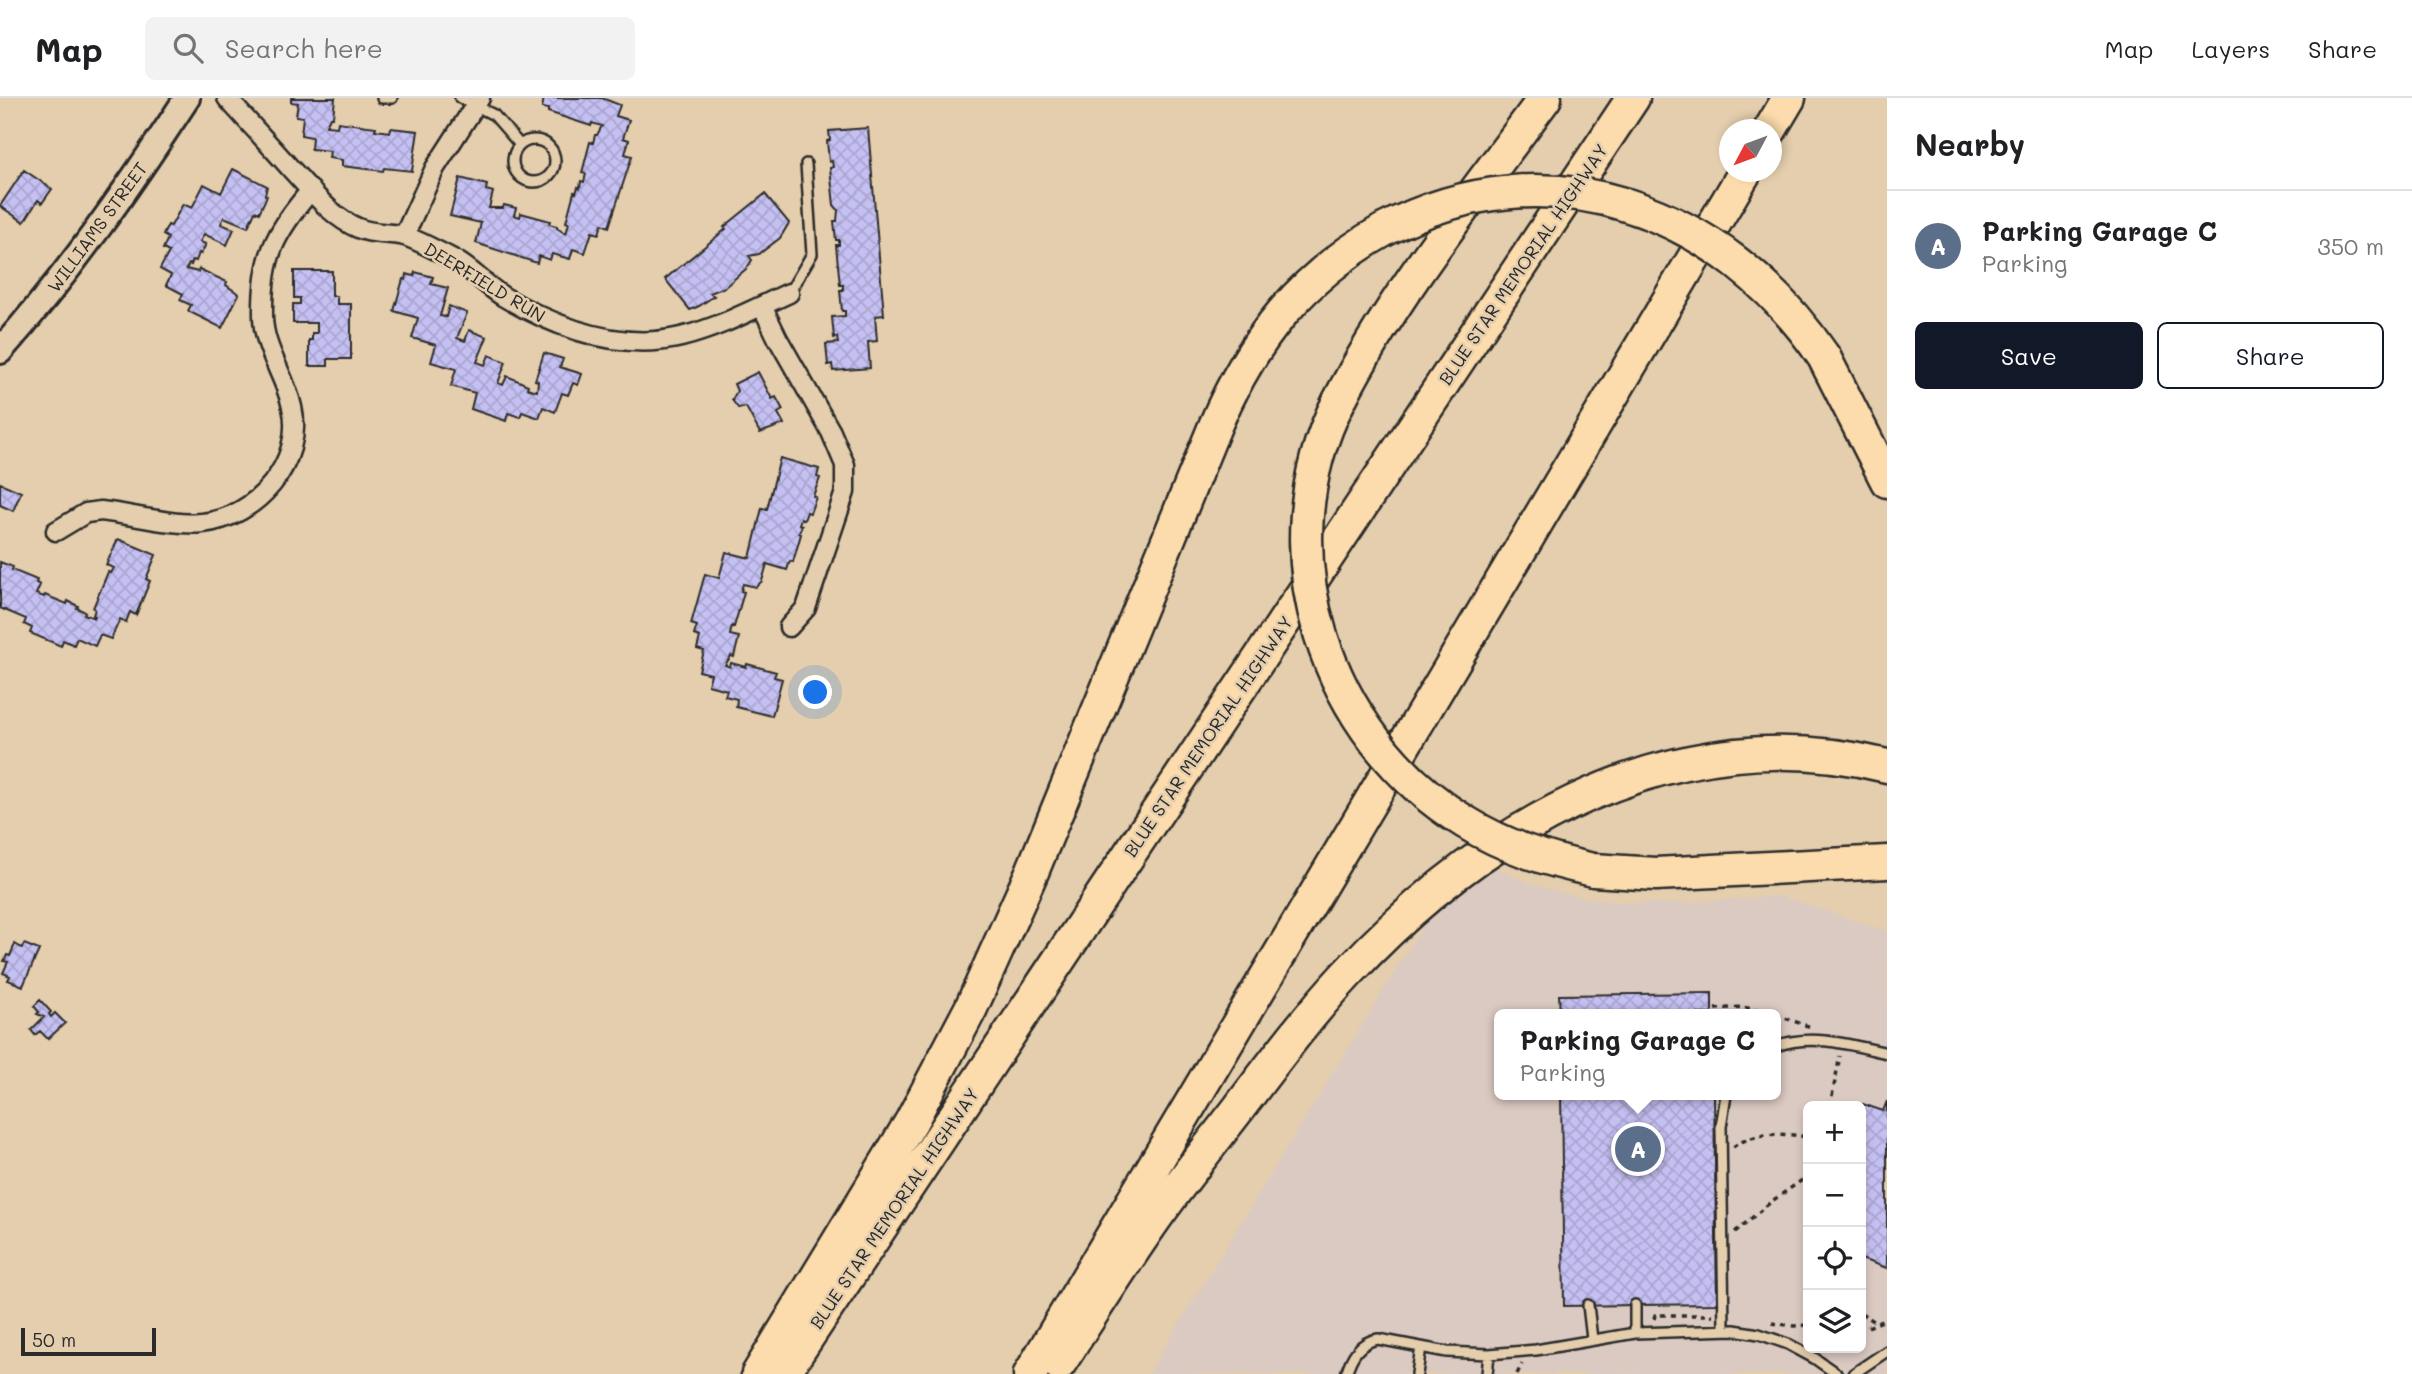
<!DOCTYPE html>
<html lang="en">
<head>
<meta charset="utf-8">
<style>
	body { margin:0; font-family:Mali,sans-serif; background:#f2f2f2; color:#202124 }
	.controls { position:absolute; right:21px; bottom:21px; display:grid; overflow:hidden; border-radius:10px; box-shadow:0 4px 10px #0003 }
	.controls button { width:63px; height:63px; display:grid; place-items:center; padding:0; border:0; border-bottom:2px solid #e0e0e0; background:#fff; color:#202124; font:35px sans-serif }
	.compass { position:absolute; left:1719px; top:21px; width:63px; height:63px; border-radius:50%; background:#fff; box-shadow:0 4px 10px #0003; rotate:229deg }
	.scale { position:absolute; left:21px; bottom:18px; width:135px; box-sizing:border-box; padding-left:7px; border:4px solid #2b2b2b; border-top:0; font-size:19px; line-height:24px; white-space:nowrap; color:#2b2b2b; -webkit-text-stroke:5px #e4cead; paint-order:stroke }
	.you { position:absolute; left:816px; top:595px; width:24px; height:24px; margin:-18px; border:5px solid #fff; border-radius:50%; background:#1a73e8; box-shadow:0 0 0 10px #1a73e833 }
	.badge { display:grid; place-items:center; width:46px; height:46px; border-radius:50%; background:#111827; color:#fff; font-size:23px; font-weight:700 }
	.pin { position:absolute; translate:-50% -50%; border:4px solid #fff; box-shadow:0 2px 7px #0006 }
	.popup { position:absolute; left:1494px; top:911px; width:287px; height:91px; box-sizing:border-box; display:grid; place-content:center; border-radius:10px; background:#fff; filter:drop-shadow(0 2px 5px #0005); font-size:23px; white-space:nowrap; color:#757577 }
	.popup b { font-size:26px; color:#202124 }
	.popup::after { content:''; position:absolute; left:50%; top:100%; margin-left:-14px; border:14px solid transparent; border-top-color:#fff }
	.list { margin:0; padding:0; list-style:none }
	h2 { display:flex; justify-content:space-between; align-items:center; height:91px; margin:0; padding:0 28px; font-size:30px }
	h2 small { font-size:23px; font-weight:400; color:#757577 }
	.list li { display:grid; grid-template-columns:46px 1fr auto; gap:21px; align-items:center; box-sizing:border-box; height:112px; padding:0 28px; border-top:2px solid #e0e0e0 }
	.list b { display:block; font-size:26px; white-space:nowrap }
	.list p { margin:0; font-size:23px; white-space:nowrap; color:#757577 }
	.list em { font-size:23px; font-style:normal; color:#757577 }
	.actions { display:flex; gap:14px; padding:21px 28px }
	.actions a { flex:1; padding:16px 0; border:2px solid #111827; border-radius:10px; text-align:center; font-size:24px; color:#111827 }
	.actions .main { background:#111827; color:#fff }
	.icon { flex:none; width:38px; height:38px; fill:none; stroke:currentColor; stroke-width:2; stroke-linecap:round; stroke-linejoin:round }
	.map { position:relative; flex:none; width:1887px; height:1276px; overflow:hidden }
	header { display:flex; align-items:center; gap:42px; box-sizing:border-box; height:98px; padding:0 35px; background:#fff; border-bottom:2px solid #e0e0e0 }
	header strong { font-size:33px }
	nav { display:flex; gap:38px; margin-inline-start:auto; font-size:24px }
	.search { width:490px; height:63px; background:#f2f2f2; display:flex; align-items:center; gap:18px; box-sizing:border-box; padding:0 24px; border-radius:10px; color:#757577; font-size:26px }
	main { display:flex }
	aside { flex:1; background:#fff }
	.map>svg:first-child { display:block }
	.built { fill:#dbcac2; fill-rule:evenodd }
	.building { fill:url(#building-cross-hatch); stroke:#2b2b2b; stroke-width:2 }
	.lines { fill:none; stroke-linecap:round; stroke-linejoin:round }
	.lane-casing { stroke:#2b2b2b; stroke-width:14 }
	.street-casing { stroke:#2b2b2b; stroke-width:23 }
	.secondary-casing { stroke:#2b2b2b; stroke-width:30 }
	.highway-casing { stroke:#2b2b2b; stroke-width:37 }
	.path { stroke:#2b2b2b; stroke-width:3.5; stroke-dasharray:5 5; stroke-linecap:butt }
	.lane { stroke:#e4cead; stroke-width:9 }
	.street { stroke:#e4cead; stroke-width:18 }
	.secondary { stroke:#e4cead; stroke-width:24 }
	.highway { stroke:#fcdcac; stroke-width:32 }
	.highway-bridge-casing { stroke:#2b2b2b; stroke-width:37; stroke-linecap:butt }
	.highway-bridge { stroke:#fcdcac; stroke-width:32 }
	.labels { text-anchor:middle; dominant-baseline:central; stroke-width:5; stroke-linejoin:round; paint-order:stroke }
	.street-label { font-size:18px; fill:#2b2b2b; stroke:#e4cead }
</style>
</head>
<body>
<header>
<strong>Map</strong>
<div class="search"><svg class="icon" aria-label="search" viewBox="0 0 24 24"><circle cx="10" cy="10" r="6"/><path d="M15 15l6 6"/></svg>Search here</div>
<nav><a>Map</a><a>Layers</a><a>Share</a></nav>
</header>
<main>
<div class="map">
<svg width="1887" height="1276" viewBox="0 0 1887 1276">
	<defs>
		<pattern id="building-cross-hatch" width="8" height="8" patternUnits="userSpaceOnUse" patternTransform="scale(1.75)"><rect width="8" height="8" fill="#c5c0f2"/><path d="M0 0l8 8M0 8l8-8" fill="none" stroke="#a9a5d0"/></pattern>
	</defs>
	<rect width="100%" height="100%" fill="#e4cead"/>
	<filter id="ink" filterUnits="userSpaceOnUse"><feTurbulence type="fractalNoise" baseFrequency=".0143" numOctaves="2"/><feDisplacementMap in="SourceGraphic" scale="14" xChannelSelector="R" yChannelSelector="G"/><feConvolveMatrix kernelMatrix="1 2 1 2 8 2 1 2 1" color-interpolation-filters="sRGB"/></filter>
	<g filter="url(#ink)">
		<path class="built" d="M1489,769L1532,786L1575,798L1616,804L1667,806L1781,798L1887,833V1276H1148L1426,823ZM1500,916H1776V997H1500ZM1808,1008H1861V1250H1808Z"/>
		<path class="building" d="M291,0H335L333,19H330L326,28L337,29L338,24L376,29L375,32L390,34L391,30L418,33L412,73L384,70L383,73L342,68V62L329,60L330,53L311,51L312,39L301,37L303,19L296,18L298,5L291,4Z
			M544,0H602L620,7L616,18L629,22L623,40L629,42L625,56L632,58L609,129L602,126L599,136L592,134L585,155L573,151L570,161L552,156L550,162L539,158L537,165L476,145L481,125L450,118L460,80L487,87L486,92L493,94L489,110H503L504,107L516,110L514,117L520,119L521,115L550,123L549,126L557,128V130L566,136L569,125L566,124L574,94L576,95L578,89L580,90L581,83L584,84L586,76L582,75L590,44L593,45L595,37H597L602,28L592,25L591,28L548,14V11L542,10Z
			M868,30L884,217L875,218L877,243L868,244L870,270L833,273L832,266L828,267L826,246L838,245L837,239L834,240L832,219L845,218V213H842L840,192H843V187H840L836,147H839V142H836L834,123H837L838,112L834,107L830,70L833,69L832,63L829,64L827,43L830,42L829,33Z
			M233,71L267,88L265,97L267,98L259,115L255,113L248,129L224,119L221,126L234,131L227,147L204,136L200,144L206,146L201,156L199,155L196,163L193,162L191,167L189,166L186,171L198,174L199,171L227,184L226,187L239,196L222,230L188,213L191,207L180,202L183,196L166,187L171,177L160,171L169,154L163,151L168,140L163,137L168,127L171,128L183,106L192,110L204,86L221,95Z
			M24,72L52,91L42,105L38,102L24,124L0,108Z
			M765,96L789,125L780,140L759,156L749,158L752,162L747,170L725,189L710,195L714,198L699,208L690,212L665,181L726,131L724,129Z
			M294,173H332V198H337V206H351V261H328V268H309V242H312V235H317V225H293V206H300V200H294Z
			M415,174L433,179L431,186L448,190L440,218L446,219L449,208L467,215L457,240L465,243L469,232L487,239L477,264L485,267L489,257L506,264L498,285L503,287L507,278L528,287L527,290L537,293L538,283L535,282L544,255L563,261L560,269L582,276L578,287L573,285L568,297L562,295L555,314L543,309L539,320L522,314L520,319L508,315L506,323L471,311L475,295L451,288L456,271L431,264L436,247L412,240L418,220L394,213L403,181L406,182L407,176L414,178Z
			M758,274L772,301L776,299L783,312L778,315L784,326L760,335L746,309L738,310L732,302L737,293L734,286Z
			M780,360L819,371L817,379L820,380L813,398L816,399L810,415L807,414L804,422L801,420L799,426L802,427L799,435L801,436L793,464L790,463L787,472L767,466L762,483L756,489L743,486L741,493L744,494L734,529L732,528L730,537L739,539L734,559L731,558L725,567L730,569L731,565L746,569L747,566L776,574L774,579L782,581L772,618L736,609L737,601L725,598L727,592L708,587L711,576L699,573L704,553L697,551L700,539L694,537L697,528L691,526L705,476L719,480L726,454L750,460L762,410L767,411Z
			M0,385L21,394L13,413L0,407Z
			M118,441L156,457L146,481L150,483L136,517L130,514L126,524L120,521L111,541L100,537L95,548L77,540L74,547L63,542L61,548L30,535L32,530L24,526L26,521L0,510V464L13,469L12,472L37,482L36,485L40,487L36,496L44,499L45,497L67,506L68,503L78,508L77,510L85,514L84,516L94,520L95,518L93,517L95,511L93,510L108,474L111,475L114,470L106,467Z
			M15,846L22,850L24,846L39,852L23,888L8,882L10,878L3,875L8,864L4,863L7,857L10,858Z
			M1712,895V916H1560L1559,897Z
			M40,902L51,914L49,916L51,919L55,915L65,925L48,941L40,933L35,937L31,932L44,919L37,916L39,914L34,908Z
			M1561,997H1714L1717,1206L1564,1208Z
			M1887,1003V1170L1861,1161V1014L1863,1006L1883,1013Z"/>
		<g class="lines">
			<defs>
				<path id="lane" d="M382,0H392
					M460,0L494,17L520,47
					M513 63a21 21 0 1 1 42 0a21 21 0 1 1-42 0Z
					M789,195L812,156L806,66
					M1776,948C1813,935 1851,947 1887,955
					M1588,1207L1592,1241
					M1635,1207V1235
					M1724,1231L1721,1029L1726,997
					M1346,1276C1351,1259 1359,1244 1378,1241L1447,1254L1489,1256L1536,1252L1635,1235L1734,1232L1759,1236L1788,1246L1814,1260L1837,1276
					M1417,1276L1421,1249
					M1487,1276L1489,1256
					M1853,1276L1887,1253"/>
				<path id="street" d="M227,0C248,24 270,47 291,71C311,92 331,119 358,130C373,137 390,134 405,138C421,144 438,153 453,161C472,171 486,188 504,199C557,230 619,254 681,239C718,230 754,211 789,195
					M404,138L435,70L480,0
					M762,208L778,241L831,334L845,367V394L806,510L789,529
					M56,433L86,415L101,413C129,416 175,428 202,425C256,420 305,364 292,309C285,277 263,250 263,218C262,159 274,136 311,92"/>
				<path id="secondary" d="M0,253C70,174 129,89 187,0"/>
				<path id="highway" d="M1770,32L1789,0
					M1824,259L1887,383
					M1339,303C1394,195 1474,97 1545,0
					M1593,772L1656,776L1887,764
					M1059,1266C1092,1216 1124,1164 1159,1115C1185,1079 1212,1045 1239,1010C1274,964 1307,919 1346,877C1486,726 1676,616 1887,668
					M758,1276L911,1024L971,910L1032,774L1215,328C1252,241 1301,179 1384,132
					M783,1276L1633,0
					M1030,1276L1745,74"/>
			</defs>
			<use href="#lane" class="lane-casing"/>
			<use href="#street" class="street-casing"/>
			<use href="#secondary" class="secondary-casing"/>
			<use href="#highway" class="highway-casing"/>
			<path class="path" d="M1715,911L1743,909L1773,916
				M1776,917L1811,929
				M1830,1008L1840,958
				M1733,1049C1756,1033 1782,1035 1808,1039
				M1735,1134L1772,1103L1808,1078
				M1861,1215L1877,1225
				M1654,1221L1655,1217H1713
				M1772,1225L1794,1228L1808,1227
				M1868,1229L1887,1221
				M1517,1276L1522,1266"/>
			<use href="#lane" class="lane"/>
			<use href="#street" class="street"/>
			<use href="#secondary" class="secondary"/>
			<use href="#highway" class="highway"/>
			<defs>
				<path id="highway-bridge" d="M1384,132C1548,45 1724,111 1824,259
					M1339,303C1263,451 1324,638 1465,724C1505,749 1548,762 1593,772"/>
			</defs>
			<use href="#highway-bridge" class="highway-bridge-casing"/>
			<use href="#highway-bridge" class="highway-bridge"/>
		</g>
	</g>
	<g class="labels">
		<g class="street-label">
			<text transform="translate(97 129) rotate(-54)">WILLIAMS STREET</text>
			<text transform="translate(1523 166) rotate(-56)">BLUE STAR MEMORIAL HIGHWAY</text>
			<text transform="translate(485 184) rotate(31)">DEERFIELD RUN</text>
			<text transform="translate(1208 638) rotate(-56)">BLUE STAR MEMORIAL HIGHWAY</text>
			<text transform="translate(894 1110) rotate(-56)">BLUE STAR MEMORIAL HIGHWAY</text>
		</g>
	</g>
</svg>
<div class="controls">
<button>+</button>
<button>−</button>
<button><svg class="icon" aria-label="locate" viewBox="0 0 24 24"><circle cx="12" cy="12" r="6"/><path d="M12 2v4M12 18v4M2 12h4M18 12h4"/></svg></button>
<button><svg class="icon" aria-label="layers" viewBox="0 0 24 24"><path d="M12 4l9 5-9 5-9-5zM3 14l9 5 9-5"/></svg></button>
</div>
<svg class="compass" viewBox="-18 -18 36 36"><path d="M0-13l5 13h-10z" fill="#e53935"/><path d="M0 13l5-13h-10z" fill="#757577"/></svg>
<div class="scale">50 m</div>
<div class="you"></div>
<div class="pin badge" style="left:1638px;top:1051px;background:#5c6f8a">A</div>
<div class="popup"><b>Parking Garage C</b>Parking</div>
</div>
<aside>
<h2>Nearby<small></small></h2>
<ul class="list">
<li><span class="badge" style="background:#5c6f8a">A</span><div><b>Parking Garage C</b><p>Parking</p></div><em>350 m</em></li>
</ul>
<div class="actions"><a class="main">Save</a><a>Share</a></div>
</aside>
</main>
</body>
</html>
